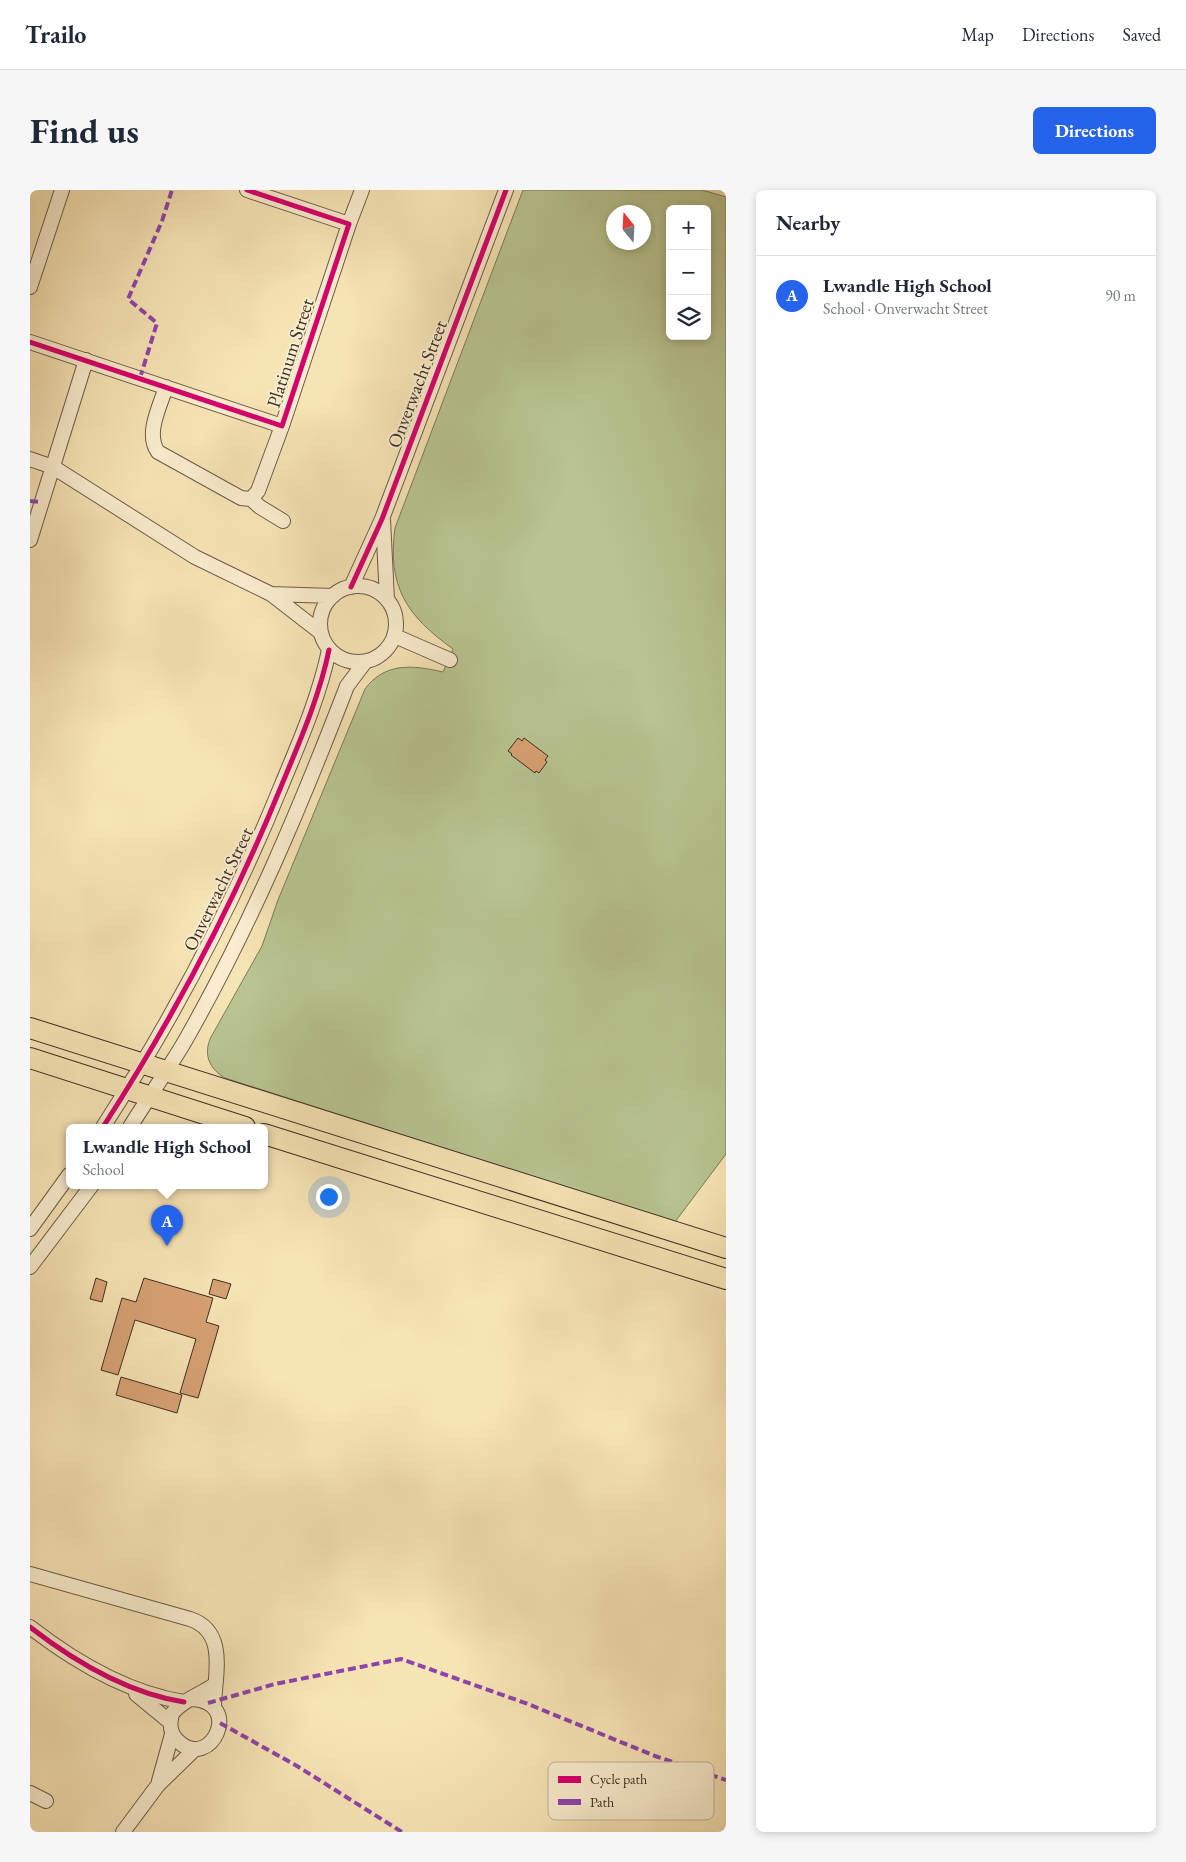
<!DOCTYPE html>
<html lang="en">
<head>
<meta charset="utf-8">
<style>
	body { margin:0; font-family:"EB Garamond",serif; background:#f6f6f7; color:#1f2937 }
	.controls { position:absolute; right:15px; top:15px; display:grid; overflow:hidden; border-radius:8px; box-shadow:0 2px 8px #0003 }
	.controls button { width:45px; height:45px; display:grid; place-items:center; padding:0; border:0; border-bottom:1px solid #e0e1e3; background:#fff; color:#1f2937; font:25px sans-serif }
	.compass { position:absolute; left:576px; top:15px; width:45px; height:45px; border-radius:50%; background:#fff; box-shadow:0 2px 8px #0003; rotate:342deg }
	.you { position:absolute; left:298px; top:1006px; width:18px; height:18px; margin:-12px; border:4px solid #fff; border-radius:50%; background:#1a73e8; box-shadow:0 0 0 8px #1a73e833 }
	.badge { display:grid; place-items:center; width:32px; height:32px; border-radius:50%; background:#2563eb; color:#fff; font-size:16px; font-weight:700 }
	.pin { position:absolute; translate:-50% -41px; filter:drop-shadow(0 1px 2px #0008) }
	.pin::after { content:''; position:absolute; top:26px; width:18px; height:15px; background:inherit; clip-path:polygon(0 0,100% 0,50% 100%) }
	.popup { position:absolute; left:36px; top:934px; width:202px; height:65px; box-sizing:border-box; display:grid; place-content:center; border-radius:8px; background:#fff; filter:drop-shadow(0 1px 4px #0005); font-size:16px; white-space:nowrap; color:#747a83 }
	.popup b { font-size:19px; color:#1f2937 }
	.popup::after { content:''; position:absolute; left:50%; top:100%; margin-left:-10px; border:10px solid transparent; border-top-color:#fff }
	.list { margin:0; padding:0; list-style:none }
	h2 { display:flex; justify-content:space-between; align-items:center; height:65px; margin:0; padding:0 20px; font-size:21px }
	h2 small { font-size:16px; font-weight:400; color:#747a83 }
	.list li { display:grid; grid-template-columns:32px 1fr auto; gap:15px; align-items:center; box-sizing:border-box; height:80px; padding:0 20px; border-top:1px solid #e0e1e3 }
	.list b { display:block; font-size:19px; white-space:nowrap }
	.list p { margin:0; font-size:16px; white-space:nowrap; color:#747a83 }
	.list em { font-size:16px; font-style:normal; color:#747a83 }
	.icon { flex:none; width:28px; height:28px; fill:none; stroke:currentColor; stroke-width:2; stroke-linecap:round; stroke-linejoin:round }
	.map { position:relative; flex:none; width:696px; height:1642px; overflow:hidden; border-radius:8px }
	header { display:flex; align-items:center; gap:30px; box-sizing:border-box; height:70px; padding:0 25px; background:#fff; border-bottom:1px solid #e0e1e3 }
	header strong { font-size:24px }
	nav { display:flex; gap:28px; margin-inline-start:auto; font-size:18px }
	.intro { display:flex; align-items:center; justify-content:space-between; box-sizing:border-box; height:120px; padding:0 30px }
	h1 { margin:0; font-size:35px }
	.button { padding:12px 22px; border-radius:8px; background:#2563eb; color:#fff; font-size:18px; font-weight:700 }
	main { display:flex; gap:30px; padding:0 30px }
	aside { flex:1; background:#fff; border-radius:8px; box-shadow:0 2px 8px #0003 }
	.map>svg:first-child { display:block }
	.green { fill:#b8c591; stroke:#7a7a5a; fill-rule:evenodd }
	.building { fill:#d8a173; stroke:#3c2e24 }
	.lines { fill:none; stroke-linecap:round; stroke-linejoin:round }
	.minor-casing { stroke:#6b5c48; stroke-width:16 }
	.highway-casing { stroke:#3c2e24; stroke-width:22 }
	.minor { stroke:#faedcf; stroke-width:14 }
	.highway { stroke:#f7e4b5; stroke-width:20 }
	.quiet { stroke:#8e44ad; stroke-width:4; stroke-dasharray:8 4; stroke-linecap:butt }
	.cycleway-casing { stroke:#faedcf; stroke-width:8 }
	.cycleway { stroke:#d6006c; stroke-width:5 }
	.labels { text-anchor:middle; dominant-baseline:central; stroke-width:4; stroke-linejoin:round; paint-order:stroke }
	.street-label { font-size:19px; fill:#3c2e24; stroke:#faedcf }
	.key { fill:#faedcf; stroke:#c1b49c; stroke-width:1 }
	.key-label { font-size:14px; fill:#3c2e24 }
</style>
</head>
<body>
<header>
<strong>Trailo</strong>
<nav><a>Map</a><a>Directions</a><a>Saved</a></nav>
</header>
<div class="intro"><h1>Find us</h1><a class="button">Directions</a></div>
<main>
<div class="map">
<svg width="696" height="1642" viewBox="0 0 696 1642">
	<rect width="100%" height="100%" fill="#f7e4b5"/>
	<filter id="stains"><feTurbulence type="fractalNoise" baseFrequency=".004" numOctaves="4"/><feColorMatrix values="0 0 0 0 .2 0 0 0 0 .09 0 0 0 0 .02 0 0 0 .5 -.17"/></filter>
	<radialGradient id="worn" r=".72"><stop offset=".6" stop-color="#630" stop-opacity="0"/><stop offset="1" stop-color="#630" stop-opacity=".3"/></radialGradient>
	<path class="green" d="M493,0H672L696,7V964L645,1032L195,888C179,879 173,864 181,847L232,756L248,710L335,499C355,472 383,475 413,482L423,459C377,426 357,397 365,338ZM640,19H677V146H640ZM584,22H614V52H584Z"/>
	<path class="building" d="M488,548L492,551L494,548L518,566L515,570L517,572L509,583L506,581L505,583L481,565L482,564L478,561Z
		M66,1088L77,1092L72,1112L60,1109Z
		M114,1088L183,1108L176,1132L189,1136L168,1208L150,1203L166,1149L105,1130L88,1185L71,1180L92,1108L106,1112Z
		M183,1089L201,1094L196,1109L179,1104Z
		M91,1187L152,1205L147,1223L86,1205Z"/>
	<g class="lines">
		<defs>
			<path id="minor" d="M319,34L332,0
				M0,97L32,0
				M0,152L252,236L319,34L217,0
				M136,197C130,216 115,244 128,262L211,308L221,309L228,301L252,236
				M0,269L23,277L165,367L241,404L290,442
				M221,309L230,317L253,331
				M353,330L357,409
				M0,350L56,170
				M290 434a38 38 0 1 1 76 0a38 38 0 1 1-76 0Z
				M321,397L352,329L476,0
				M241,404L303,406
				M365,446L420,470
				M73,937C142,830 202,717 250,599C269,553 289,508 299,460
				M100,937C118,908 138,880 155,851C220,737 270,618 317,496L335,472
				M0,1039L39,985
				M0,1077L62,995
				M0,1384L160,1429C199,1442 184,1487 184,1518
				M0,1437C45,1472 98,1503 154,1512
				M106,1504L140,1532
				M162,1509C214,1512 181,1581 149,1552C140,1544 139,1535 142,1524C151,1511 171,1504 184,1495
				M129,1591L142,1544
				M0,1603L16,1611
				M93,1642L128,1595L165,1559"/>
			<path id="highway" d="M0,838L696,1058
				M0,868L215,937
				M234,944L696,1089"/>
		</defs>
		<use href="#minor" class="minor-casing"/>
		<use href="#highway" class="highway-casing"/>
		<use href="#minor" class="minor"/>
		<use href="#highway" class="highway"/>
		<path class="quiet" d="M110,188L127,133L98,109L132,31L142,0
			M0,311L12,312
			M178,1513L245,1494L371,1469L498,1514L625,1566L696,1590
			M190,1533L267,1576L372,1642"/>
		<defs>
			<path id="cycleway" d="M0,152L252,236L319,34L217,0
				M321,397L352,329L476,0
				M73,937C142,830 202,717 250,599C269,553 289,508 299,460
				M0,1437C45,1472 98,1503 154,1512"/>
		</defs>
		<use href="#cycleway" class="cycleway-casing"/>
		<use href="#cycleway" class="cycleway"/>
	</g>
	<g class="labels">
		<g class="street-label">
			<text transform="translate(260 163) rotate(-72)">Platinum Street</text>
			<text transform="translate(387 194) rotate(-69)">Onverwacht Street</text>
			<text transform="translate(188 699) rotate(-64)">Onverwacht Street</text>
		</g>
	</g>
	<rect x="518" y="1572" width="166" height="58" rx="8" class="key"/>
	<rect x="528" y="1586" width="23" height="7" fill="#d6006c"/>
	<rect x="528" y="1609" width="23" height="6" fill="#8e44ad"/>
	<g class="key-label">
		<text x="560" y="1594">Cycle path</text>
		<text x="560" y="1617">Path</text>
	</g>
	<rect width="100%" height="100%" filter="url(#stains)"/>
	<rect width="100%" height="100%" fill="url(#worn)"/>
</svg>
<div class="controls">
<button>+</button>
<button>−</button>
<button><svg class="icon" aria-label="layers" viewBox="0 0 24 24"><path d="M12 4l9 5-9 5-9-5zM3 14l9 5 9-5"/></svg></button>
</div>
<svg class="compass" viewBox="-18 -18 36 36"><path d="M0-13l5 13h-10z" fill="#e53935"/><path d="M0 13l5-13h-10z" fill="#747a83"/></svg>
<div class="you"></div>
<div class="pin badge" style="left:137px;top:1056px">A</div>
<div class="popup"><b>Lwandle High School</b>School</div>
</div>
<aside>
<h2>Nearby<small></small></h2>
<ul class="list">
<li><span class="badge">A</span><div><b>Lwandle High School</b><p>School · Onverwacht Street</p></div><em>90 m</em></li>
</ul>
</aside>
</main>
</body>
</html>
